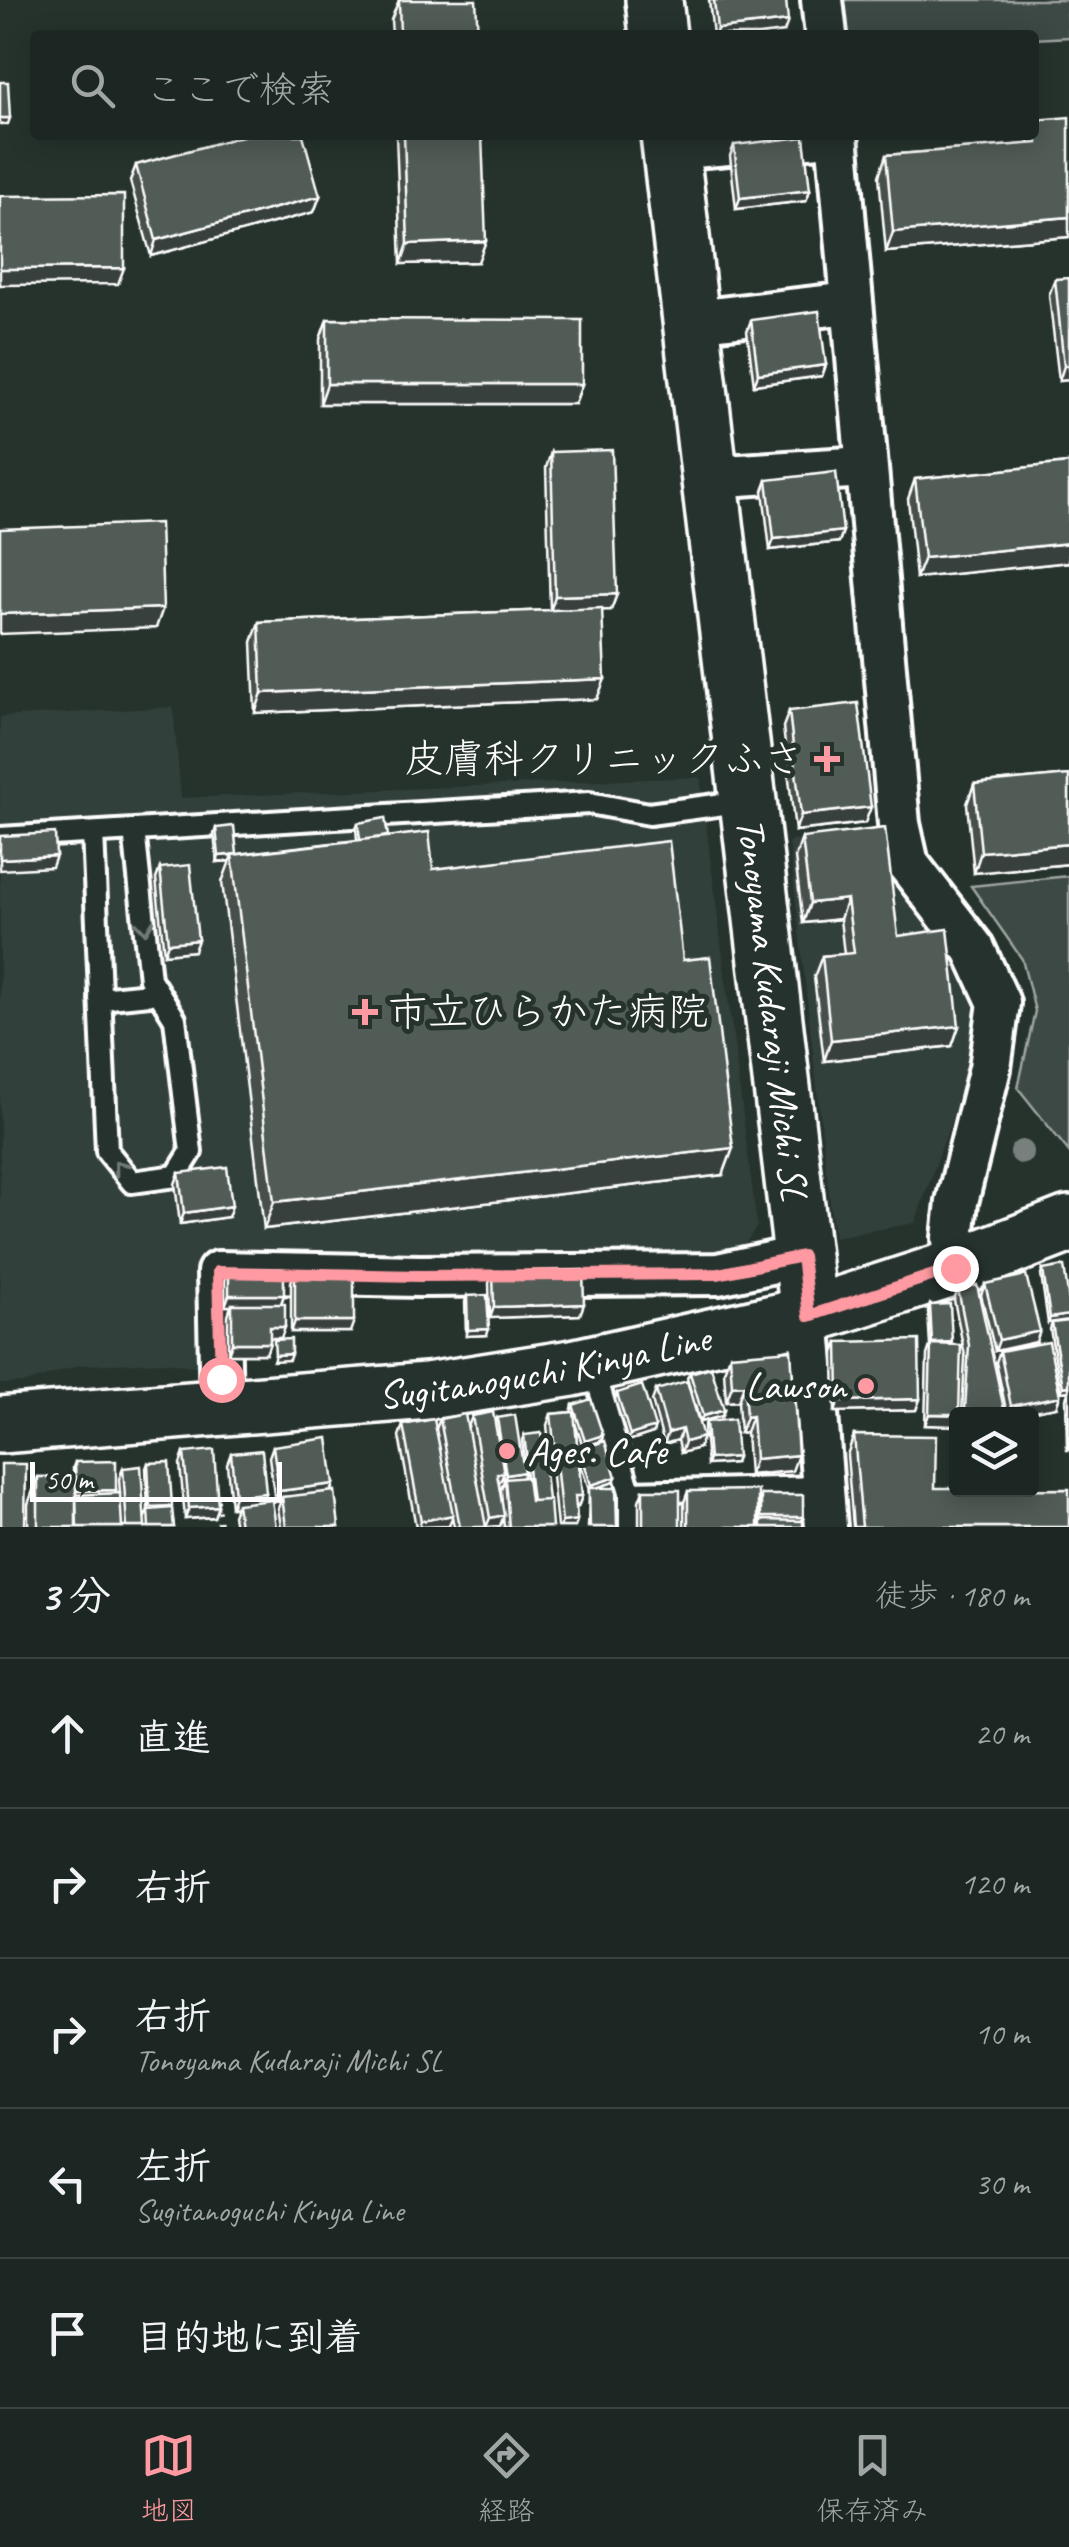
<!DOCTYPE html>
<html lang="ja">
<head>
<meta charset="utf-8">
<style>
	body { margin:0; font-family:Caveat,"Klee One",sans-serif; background:#29322f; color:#f1f3f6 }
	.controls { position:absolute; right:30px; bottom:30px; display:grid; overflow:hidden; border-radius:10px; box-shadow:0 5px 25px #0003 }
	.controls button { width:90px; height:90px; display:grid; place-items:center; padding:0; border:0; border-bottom:2px solid #3a4340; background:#1c2622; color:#f1f3f6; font:50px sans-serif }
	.scale { position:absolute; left:30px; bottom:25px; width:252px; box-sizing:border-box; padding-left:10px; border:5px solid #fff; border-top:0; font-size:28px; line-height:35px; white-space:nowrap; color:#fff; -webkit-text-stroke:8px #26332d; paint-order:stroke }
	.stop { position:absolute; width:30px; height:30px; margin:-22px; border:8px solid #ff9aa2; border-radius:50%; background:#fff }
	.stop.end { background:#ff9aa2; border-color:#fff; box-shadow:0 2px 10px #0008 }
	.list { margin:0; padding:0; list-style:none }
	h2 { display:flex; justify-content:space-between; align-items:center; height:130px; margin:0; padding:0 40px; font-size:42px }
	h2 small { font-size:32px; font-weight:400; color:#a0a5a5 }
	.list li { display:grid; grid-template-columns:65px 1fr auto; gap:30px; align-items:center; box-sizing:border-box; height:150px; padding:0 40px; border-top:2px solid #3a4340 }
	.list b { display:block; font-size:38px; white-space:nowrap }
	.list p { margin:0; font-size:32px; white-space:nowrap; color:#a0a5a5 }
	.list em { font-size:32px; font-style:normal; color:#a0a5a5 }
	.icon { flex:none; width:55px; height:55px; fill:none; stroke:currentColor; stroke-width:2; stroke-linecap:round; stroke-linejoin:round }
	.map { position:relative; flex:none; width:1069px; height:1527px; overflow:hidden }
	.search { position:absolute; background:#1c2622; box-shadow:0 5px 25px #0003; left:30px; right:30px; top:30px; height:110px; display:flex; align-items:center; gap:25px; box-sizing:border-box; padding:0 35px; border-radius:10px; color:#a0a5a5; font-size:38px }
	.sheet { height:880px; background:#1c2622 }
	nav { display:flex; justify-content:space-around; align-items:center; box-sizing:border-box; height:140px; border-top:2px solid #3a4340; background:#1c2622; font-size:28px; color:#a0a5a5 }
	nav a { display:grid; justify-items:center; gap:5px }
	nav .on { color:#ff9aa2 }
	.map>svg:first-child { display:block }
	.built { fill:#333f3a }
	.green { fill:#3e4944; stroke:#9ea4a2; stroke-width:2.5 }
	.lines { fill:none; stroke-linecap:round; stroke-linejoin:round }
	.lane-casing { stroke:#fff; stroke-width:28 }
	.street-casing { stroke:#fff; stroke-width:48 }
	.secondary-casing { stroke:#fff; stroke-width:62 }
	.path { stroke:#fff; stroke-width:6; stroke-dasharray:2.5 8; stroke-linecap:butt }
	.lane { stroke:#26332d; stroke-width:20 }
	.street { stroke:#26332d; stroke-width:40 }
	.secondary { stroke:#26332d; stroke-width:55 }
	.tree { fill:#78807d }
	.wall { fill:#464f4b; stroke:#fff; stroke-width:2.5; fill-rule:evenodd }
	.shaded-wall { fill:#39403d; stroke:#fff; stroke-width:2.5 }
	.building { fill:#515c57; stroke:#fff; stroke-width:2.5 }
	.oneway { stroke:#727a76 }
	.route { stroke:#ff9aa2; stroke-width:12 }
	.poi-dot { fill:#ff9aa2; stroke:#26332d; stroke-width:4 }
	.labels { text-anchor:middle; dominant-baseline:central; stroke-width:10; stroke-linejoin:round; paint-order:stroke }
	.poi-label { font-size:40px; fill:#fff; stroke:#26332d; text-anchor:end }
	.street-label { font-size:40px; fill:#fff; stroke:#26332d }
</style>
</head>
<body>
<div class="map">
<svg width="1069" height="1527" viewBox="0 0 1069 1527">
	<rect width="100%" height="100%" fill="#26332d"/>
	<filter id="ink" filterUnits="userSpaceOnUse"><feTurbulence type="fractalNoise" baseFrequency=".01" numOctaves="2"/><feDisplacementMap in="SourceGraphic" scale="20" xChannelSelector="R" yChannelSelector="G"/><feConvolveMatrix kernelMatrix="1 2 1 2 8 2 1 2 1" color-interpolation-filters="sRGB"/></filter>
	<g filter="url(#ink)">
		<path class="built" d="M173,707L181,798L700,777L757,1226L735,1259H237L206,1368L166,1362L79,1365L26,1383L0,1384V717Z
			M874,834L969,991L977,1022L976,1050L915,1223L834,1237L789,841Z"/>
		<path class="green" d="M837,0H1067L1069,37L1034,39V35H840Z
			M1069,876V1152L1018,1088L1035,1011L1022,959L971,886Z"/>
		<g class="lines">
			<defs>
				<path id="lane" d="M93,833L107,1151L132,1182L176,1176L191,1152L175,1019L150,979L134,830
					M0,838L589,803L649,814L746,801
					M100,999L159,993
					M593,1366L630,1492V1527
					M630,1492L822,1487"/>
				<path id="street" d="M822,0L826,35
					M837,135L899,824L908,864L974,949L999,1003L990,1068L957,1202L953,1238L955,1268
					M671,149L831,135
					M694,321L850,303
					M710,477L865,467
					M809,1315L826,1527
					M221,1409L218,1272L420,1276L718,1274L802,1256"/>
				<g id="secondary">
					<path d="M654,0L658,35"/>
					<path id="s1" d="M669,135L809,1315"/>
					<path id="s2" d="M0,1425L427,1391L572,1368L809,1315L955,1268L1069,1224"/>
				</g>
			</defs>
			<use href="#lane" class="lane-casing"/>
			<use href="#street" class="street-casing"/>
			<use href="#secondary" class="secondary-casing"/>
			<path class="path" d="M217,1500L219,1527"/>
			<use href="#lane" class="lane"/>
			<use href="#street" class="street"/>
			<use href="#secondary" class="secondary"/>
		</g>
		<circle class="tree" cx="1022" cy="1152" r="12"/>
		<path class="wall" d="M399,0L478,35H392L391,20Z
			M709,0H786L784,32L758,35H713Z
			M1036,120L1069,237L886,252L879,176L886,155L1029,144L1030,135H1034Z
			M396,135H482L478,262L401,264Z
			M734,145L810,190L806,201L736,209L730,156Z
			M136,165L320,196L314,212L151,256L130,181Z
			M1055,279L1069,380L1059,381L1049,295Z
			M327,319L582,384L575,404H320V339Z
			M751,320L826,365L822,376L754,385L747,331Z
			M551,452L617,594L611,610H602L597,699L255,713L252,642L259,622L550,610L546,468Z
			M1069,463V562L916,578L908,499L915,479Z
			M767,480L843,531L839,542L770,550L763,491Z
			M789,711L865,823L795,831L783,727Z
			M1069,775V864L974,873L967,804L974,784Z
			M358,823L388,836L433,869L683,960L733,1148L723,1175L264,1229L222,882L230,861L217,862L214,834L216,828L237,854L357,840L356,828Z
			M802,838L898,936L959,1026L952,1046L824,1061L814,977L822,956L844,954L840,919L803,923L795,858Z
			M160,868L194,951L164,954L156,879Z
			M179,1173L228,1217L180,1224L175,1184Z
			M229,1269L284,1295L281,1304L285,1327L281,1338H270L266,1354H228V1315L231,1306H225V1280Z
			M1043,1270L1069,1302L1048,1323L1041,1275Z
			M295,1271L350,1332H291V1282Z
			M493,1272L580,1315L490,1318L489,1283Z
			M985,1284L1036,1342L995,1351L981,1295Z
			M958,1289L1002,1414H962L965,1356L954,1300Z
			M467,1296L487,1335L466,1336L465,1302Z
			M930,1305L951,1344L955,1426L925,1425L927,1355L930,1346L928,1311Z
			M1069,1321V1450H1067L1066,1398L1069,1391L1061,1392L1050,1329L1052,1323Z
			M838,1342L920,1399L916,1410L835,1412L834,1353Z
			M1000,1351L1056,1407L1018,1414H1007L996,1362Z
			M730,1355L792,1471L749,1475L746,1432L740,1433L738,1401L726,1402L724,1371Z
			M690,1373L724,1410L722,1416L700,1422L687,1378Z
			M656,1390L699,1448L681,1453L678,1440L664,1444L652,1401Z
			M617,1393L653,1433L628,1441L615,1399Z
			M573,1405L603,1435L601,1441L583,1447L575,1423L578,1454L580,1449L614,1482L596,1488L617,1527H588L589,1490L578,1457L582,1496L578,1507H576L577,1520L575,1527H557L547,1425L551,1414L571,1412Z
			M472,1416L495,1423L497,1418L524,1472L522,1477H526L522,1440L524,1435L552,1527H504L503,1517L500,1526L454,1527L452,1516L449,1526L416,1527L399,1436L403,1425L436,1429L440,1419L468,1427ZM503,1475L504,1481L501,1490L502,1504L499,1484Z
			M706,1422L735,1463L707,1465L704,1427Z
			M854,1435L935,1488L1069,1527H853L847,1455Z
			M273,1446L334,1484L332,1491L339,1527H281L278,1508L281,1501L275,1502L269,1457Z
			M184,1453L218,1506L214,1517L185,1519L180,1464Z
			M231,1453L266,1493L263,1501L276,1527H235L233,1515L236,1507H231L227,1464Z
			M75,1462L116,1490L115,1493H120L119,1479L123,1468L144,1519L148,1510L146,1468L148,1463L171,1508L174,1527H28V1504L38,1477H73V1467Z
			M643,1490L680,1527H639V1501Z
			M688,1491L758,1527H684V1502Z
			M761,1495L801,1521L803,1527H759V1501Z"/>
		<path class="shaded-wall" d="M788,21L784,32L758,35H715L717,29Z
			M0,118H10L8,124H0Z
			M810,190L806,201L736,209L740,198Z
			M320,196L314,212L151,256L156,240Z
			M1069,217V237L886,252L893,232Z
			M486,241L478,262L401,264L408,244Z
			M124,268L118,284L0,285V269Z
			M826,365L822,376L754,385L758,374Z
			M1069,365V380L1059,381L1064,366Z
			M327,384H582L575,404H320Z
			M843,531L839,542L770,550L774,539Z
			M1069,543V562L916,578L924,558Z
			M617,594L611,610L550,612L555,596Z
			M163,608L156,628L0,634V614Z
			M605,679L597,699L255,713L262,693Z
			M871,807L865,823L795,831L801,815Z
			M1069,844V864L974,873L981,852Z
			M232,855L230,861L217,862L219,856Z
			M56,856L52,867L0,870V859Z
			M847,899L840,919L803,923L810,903Z
			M198,940L194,951L164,954L168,943Z
			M959,1026L952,1046L824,1061L831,1040Z
			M733,1148L723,1175L264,1229L274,1202Z
			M232,1206L228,1217L180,1224L184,1213Z
			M229,1295H284L280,1306H225Z
			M584,1304L580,1315L490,1318L494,1307Z
			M1069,1315V1320L1048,1323L1050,1318Z
			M295,1321H354L350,1332H291Z
			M270,1327H285L281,1338H266Z
			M489,1329L487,1335L466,1336L468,1330Z
			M1040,1331L1036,1342L995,1351L999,1340Z
			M232,1343H270L266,1354H228Z
			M291,1354L289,1360L273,1361L275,1355Z
			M744,1385L738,1401L726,1402L732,1386Z
			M1069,1386V1391L1061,1392L1063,1387Z
			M1060,1396L1056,1407L1018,1414H1008L1011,1406Z
			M920,1399L916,1410L835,1412L839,1401Z
			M1004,1409L1002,1414H964L965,1410Z
			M724,1410L722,1416L700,1422L703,1416Z
			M929,1414L956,1415V1421L955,1426L925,1425Z
			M752,1416L746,1432L740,1433L746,1417Z
			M655,1427L653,1433L628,1441L630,1435Z
			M682,1429L678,1440L664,1444L668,1433Z
			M603,1435L601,1441L583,1447L585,1441Z
			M703,1437L699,1448L681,1453L685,1442Z
			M798,1455L792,1471L749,1475L755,1459Z
			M737,1457L735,1463L707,1465L709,1459Z
			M524,1472L522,1478L504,1481L506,1475Z
			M616,1477L614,1482L589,1490L591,1485Z
			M334,1484L330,1495L282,1497L281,1501L275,1502L279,1491Z
			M116,1490L114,1495L74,1497L76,1491Z
			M266,1493L262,1504L231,1507L235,1496Z
			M575,1496H582L578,1507H571Z
			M218,1506L214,1517L185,1519L189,1508Z
			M453,1515L449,1526L419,1527L421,1521Z
			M504,1515L500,1526L486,1527L490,1518Z
			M761,1517H803L801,1523L759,1522Z
			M577,1520L575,1527H560L562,1522Z"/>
		<path class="building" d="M399,0H476L478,35H400Z
			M714,0H786L788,21L717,29Z
			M0,82H8L10,118H0Z
			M1069,117V217L893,232L886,155L1038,143L1036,120Z
			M246,135H303L320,196L156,240L136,165Z
			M404,135H482L486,241L408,244Z
			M804,137L810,190L740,198L734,145Z
			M124,195V268L0,269V196Z
			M1069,278V365L1064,366L1055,279Z
			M819,311L826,365L758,374L751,320Z
			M327,319L582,320V384H327Z
			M612,450L617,594L555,596L551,452Z
			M1069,463V543L924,558L915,479Z
			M836,472L843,531L774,539L767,480Z
			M160,523L163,608L0,614V529Z
			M602,608L605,679L262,693L259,622Z
			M858,703L871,807L801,815L789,711Z
			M1069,775V844L981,852L974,784Z
			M385,818L388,836L360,840L358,823Z
			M234,826L237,854L219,856L216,828Z
			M885,828L898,936L948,929L959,1026L831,1040L822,956L854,953L847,899L810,903L802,838Z
			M429,832L433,869L669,841L683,960L710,957L733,1148L274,1202L232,855Z
			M55,833L56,856L0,859V836Z
			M190,865L198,940L168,943L160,868Z
			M227,1167L232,1206L184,1213L179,1173Z
			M1064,1266L1069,1302V1315L1050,1318L1043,1270Z
			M229,1269H284V1295H229Z
			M583,1270L584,1304L494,1307L493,1272Z
			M295,1271H354V1321H295Z
			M1026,1275L1040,1331L999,1340L985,1284Z
			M977,1285L1004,1409L965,1410L969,1345L958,1289Z
			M487,1295L489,1329L468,1330L467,1296Z
			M232,1304H285V1327H270V1343H232Z
			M950,1304L952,1342L932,1343L930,1305Z
			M1069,1321V1386L1063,1387L1052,1323Z
			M291,1339V1354L275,1355L274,1340Z
			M919,1340L920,1399L839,1401L838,1342Z
			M1049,1342L1060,1396L1011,1406L1000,1351Z
			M931,1344L961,1345L959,1414H929Z
			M791,1350L798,1455L755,1459L752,1416L746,1417L744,1385L732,1386L730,1355Z
			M711,1367L724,1410L703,1416L690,1373Z
			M687,1381L703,1437L685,1442L682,1429L668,1433L656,1390Z
			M642,1385L655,1427L630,1435L617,1393Z
			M591,1399L603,1435L585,1441L573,1405Z
			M493,1412L504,1473L497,1474L504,1515L490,1518L472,1416Z
			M574,1412L582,1496H575L577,1520L562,1522L551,1414Z
			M465,1414L486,1527H460L440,1419Z
			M515,1415L524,1472L506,1475L497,1418Z
			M434,1419L453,1515L421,1521L403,1425Z
			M734,1419L737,1457L709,1459L706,1422Z
			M541,1433L548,1500L532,1501L524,1435Z
			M854,1435L936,1436L935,1488H956V1490L1069,1489V1527H862Z
			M328,1438L334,1484L279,1491L273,1446Z
			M605,1441L616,1477L591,1485L580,1449Z
			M214,1450L218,1506L189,1508L184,1453Z
			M262,1450L266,1493L235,1496L231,1453Z
			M116,1461V1490L76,1491L75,1462Z
			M169,1462L172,1506L150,1507L148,1463Z
			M1,1464H26L25,1527H1Z
			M141,1466L145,1527H127L123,1468Z
			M38,1477H76V1527H38Z
			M527,1477L530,1501L550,1500L552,1527H509L505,1479Z
			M589,1488H616L617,1527H590Z
			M643,1490H680V1527H643Z
			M758,1490V1527H688V1491Z
			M335,1491L339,1527H286L282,1497Z
			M120,1493L122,1527H77L76,1495Z
			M761,1495H803V1517H761Z
			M272,1500L276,1527H240L237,1504Z
			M172,1508L174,1527H149L148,1510Z
			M761,1520L803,1521V1527H761Z"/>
		<defs><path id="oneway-chevron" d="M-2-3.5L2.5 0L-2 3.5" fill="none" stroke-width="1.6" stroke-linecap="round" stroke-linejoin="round" transform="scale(2.5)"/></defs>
		<g class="oneway">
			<use href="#oneway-chevron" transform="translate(145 927) rotate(84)"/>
			<use href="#oneway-chevron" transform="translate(120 1167) rotate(-129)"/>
		</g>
	</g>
	<g class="lines" filter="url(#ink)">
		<path class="route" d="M221,1379L218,1272L420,1276L718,1274L802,1256L809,1316L955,1268"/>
	</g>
	<g class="poi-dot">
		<path d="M822 744h10v10h10v10h-10v10h-10v-10h-10v-10h10z"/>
		<path d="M360 997h10v10h10v10h-10v10h-10v-10h-10v-10h10z"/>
		<circle cx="866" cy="1386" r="10"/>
		<circle cx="507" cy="1451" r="10"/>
	</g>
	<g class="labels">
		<g class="poi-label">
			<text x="804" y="759">皮膚科クリニックふさ</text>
			<text x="388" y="1012" text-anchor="start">市立ひらかた病院</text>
			<text x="846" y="1386">Lawson</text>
			<text x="527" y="1451" text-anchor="start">Ages. Cafe</text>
		</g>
		<g class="street-label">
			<text stroke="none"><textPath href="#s1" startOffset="880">Tonoyama Kudaraji Michi SL</textPath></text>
			<text stroke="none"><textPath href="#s2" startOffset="548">Sugitanoguchi Kinya Line</textPath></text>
		</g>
	</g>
</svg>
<div class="controls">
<button><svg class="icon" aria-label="layers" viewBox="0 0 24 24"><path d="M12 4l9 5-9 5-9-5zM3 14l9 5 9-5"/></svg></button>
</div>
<div class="scale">50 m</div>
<div class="stop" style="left:221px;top:1379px"></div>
<div class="stop end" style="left:955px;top:1268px"></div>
<div class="search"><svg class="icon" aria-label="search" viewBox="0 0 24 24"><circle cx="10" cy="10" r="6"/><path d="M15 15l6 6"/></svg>ここで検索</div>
</div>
<section class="sheet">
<h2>3 分<small>徒歩 · 180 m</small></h2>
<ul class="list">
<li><svg class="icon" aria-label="ahead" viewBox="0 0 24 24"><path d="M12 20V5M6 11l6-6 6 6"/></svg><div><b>直進</b></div><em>20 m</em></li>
<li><svg class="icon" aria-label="right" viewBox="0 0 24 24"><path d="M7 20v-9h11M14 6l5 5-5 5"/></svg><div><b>右折</b></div><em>120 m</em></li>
<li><svg class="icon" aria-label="right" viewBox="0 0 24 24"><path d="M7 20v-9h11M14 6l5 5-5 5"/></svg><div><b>右折</b><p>Tonoyama Kudaraji Michi SL</p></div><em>10 m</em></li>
<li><svg class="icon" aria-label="left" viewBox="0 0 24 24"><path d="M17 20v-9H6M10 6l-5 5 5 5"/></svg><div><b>左折</b><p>Sugitanoguchi Kinya Line</p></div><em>30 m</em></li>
<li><svg class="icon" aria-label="arrive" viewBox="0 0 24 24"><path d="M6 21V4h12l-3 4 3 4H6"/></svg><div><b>目的地に到着</b></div></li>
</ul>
</section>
<nav>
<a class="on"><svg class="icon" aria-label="map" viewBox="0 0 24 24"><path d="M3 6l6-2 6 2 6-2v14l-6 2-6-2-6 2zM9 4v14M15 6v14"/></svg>地図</a>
<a><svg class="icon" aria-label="directions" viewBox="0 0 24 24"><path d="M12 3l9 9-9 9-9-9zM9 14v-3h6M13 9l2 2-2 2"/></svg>経路</a>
<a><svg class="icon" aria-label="saved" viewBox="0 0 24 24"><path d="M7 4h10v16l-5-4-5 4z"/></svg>保存済み</a>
</nav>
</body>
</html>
